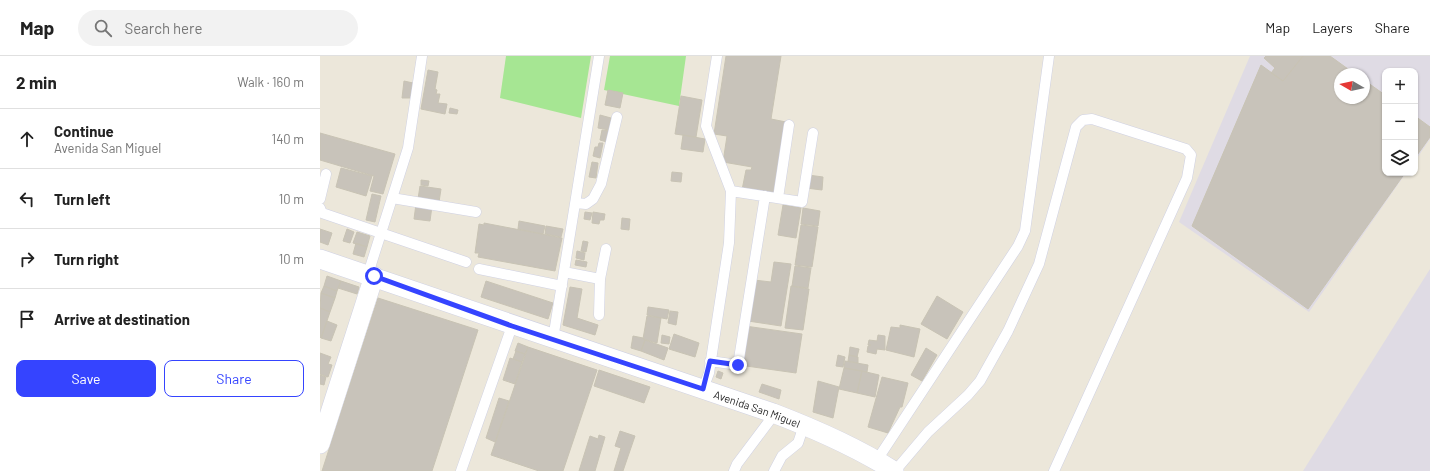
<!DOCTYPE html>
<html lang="en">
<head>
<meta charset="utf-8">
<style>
	body { margin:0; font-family:Barlow,sans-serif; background:#f2f2f2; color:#222 }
	.controls { position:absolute; right:12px; top:12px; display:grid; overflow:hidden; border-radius:8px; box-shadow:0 1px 3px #0004 }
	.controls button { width:36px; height:36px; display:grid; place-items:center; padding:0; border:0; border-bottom:1px solid #e0e0e0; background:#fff; color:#222; font:20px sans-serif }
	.compass { position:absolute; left:1014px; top:12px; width:36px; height:36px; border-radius:50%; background:#fff; box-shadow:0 1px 3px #0004; rotate:279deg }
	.stop { position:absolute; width:12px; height:12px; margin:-9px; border:3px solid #3544ff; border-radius:50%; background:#fff }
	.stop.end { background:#3544ff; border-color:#fff; box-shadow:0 1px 4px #0008 }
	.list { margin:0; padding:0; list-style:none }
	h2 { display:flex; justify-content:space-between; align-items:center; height:52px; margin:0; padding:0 16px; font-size:17px }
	h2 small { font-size:13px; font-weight:400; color:#767676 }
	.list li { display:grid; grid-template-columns:26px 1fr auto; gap:12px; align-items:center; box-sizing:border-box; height:60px; padding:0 16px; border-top:1px solid #e0e0e0 }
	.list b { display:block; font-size:15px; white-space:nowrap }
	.list p { margin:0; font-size:13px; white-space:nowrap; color:#767676 }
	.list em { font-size:13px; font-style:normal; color:#767676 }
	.actions { display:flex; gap:8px; padding:12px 16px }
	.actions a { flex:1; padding:9px 0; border:1px solid #3544ff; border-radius:8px; text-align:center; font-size:14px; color:#3544ff }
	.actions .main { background:#3544ff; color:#fff }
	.icon { flex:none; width:22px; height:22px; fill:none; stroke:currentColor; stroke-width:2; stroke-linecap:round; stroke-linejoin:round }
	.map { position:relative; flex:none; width:1110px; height:415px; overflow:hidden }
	header { display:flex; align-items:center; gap:24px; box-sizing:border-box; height:56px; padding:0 20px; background:#fff; border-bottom:1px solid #e0e0e0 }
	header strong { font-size:19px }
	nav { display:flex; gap:22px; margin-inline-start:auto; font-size:14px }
	.search { width:280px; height:36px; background:#f2f2f2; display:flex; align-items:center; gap:10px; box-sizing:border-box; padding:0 14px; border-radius:22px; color:#767676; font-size:15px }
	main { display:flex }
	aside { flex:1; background:#fff }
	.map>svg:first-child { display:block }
	.industrial { fill:#dfdbe4; fill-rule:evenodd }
	.green { fill:#a6e693 }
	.building { fill:#c8c3ba; stroke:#c8c3b4 }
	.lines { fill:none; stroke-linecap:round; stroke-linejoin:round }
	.service-casing { stroke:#cfd1e3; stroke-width:11 }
	.minor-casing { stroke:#cfd1e3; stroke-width:20 }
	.service { stroke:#fff; stroke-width:10 }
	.minor { stroke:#fff; stroke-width:19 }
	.route { stroke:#3544ff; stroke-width:5 }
	.labels { text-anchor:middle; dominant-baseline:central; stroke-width:3.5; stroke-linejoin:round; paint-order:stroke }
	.street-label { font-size:11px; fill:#292929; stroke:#fff }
</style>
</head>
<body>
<header>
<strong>Map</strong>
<div class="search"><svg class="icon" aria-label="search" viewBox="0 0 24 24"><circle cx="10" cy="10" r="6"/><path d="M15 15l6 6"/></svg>Search here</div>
<nav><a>Map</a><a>Layers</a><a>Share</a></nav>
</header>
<main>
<aside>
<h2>2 min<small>Walk · 160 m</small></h2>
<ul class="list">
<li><svg class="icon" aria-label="ahead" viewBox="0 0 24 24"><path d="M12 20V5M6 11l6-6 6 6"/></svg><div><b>Continue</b><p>Avenida San Miguel</p></div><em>140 m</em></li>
<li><svg class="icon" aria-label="left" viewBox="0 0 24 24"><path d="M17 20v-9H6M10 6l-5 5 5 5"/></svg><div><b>Turn left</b></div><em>10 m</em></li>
<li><svg class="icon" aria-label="right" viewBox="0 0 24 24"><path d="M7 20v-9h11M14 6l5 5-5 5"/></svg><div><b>Turn right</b></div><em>10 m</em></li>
<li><svg class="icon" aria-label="arrive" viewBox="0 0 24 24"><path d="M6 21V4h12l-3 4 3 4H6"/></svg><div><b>Arrive at destination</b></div></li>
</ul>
<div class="actions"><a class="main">Save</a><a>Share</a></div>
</aside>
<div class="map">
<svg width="1110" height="415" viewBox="0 0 1110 415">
	<rect width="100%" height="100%" fill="#ece7da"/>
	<path class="industrial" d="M930,0H1110V83L1095,105V15H1065V117H1086L989,256L859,166ZM1020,18H1044V42H1020Z
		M1110,213V415H983Z"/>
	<path class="green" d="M186,0H271L261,62L180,42Z
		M290,0H366L359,50L284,34Z"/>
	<path class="building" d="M406,0H461L451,63L466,66L455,139L422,134L426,114H431L432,111L403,106L407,80L394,78Z
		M946,0H983L963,25L951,17L955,12L944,2Z
		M983,0H1010L1035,18H1020V42H1044V24L1065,39V117H1085L988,253L872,170L941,9L963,25Z
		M108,14L118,16L115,33L117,34L116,38H120L118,47L127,48L125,58L101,53Z
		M84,25L93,27L91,42H82Z
		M288,34L303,37L300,52L285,49Z
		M361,40L382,44L376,81L355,78Z
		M130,52L138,54L137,58L129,57Z
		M280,59L291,62L289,74L278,72Z
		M1095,60L1110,71V81L1095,102Z
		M282,74L290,75L287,86L280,84Z
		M0,77L75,98L63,138L50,135L54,120L0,104Z
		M363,79L385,83L383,96L361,93Z
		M279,87H283L280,102L273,100L275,91H278Z
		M272,106L278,107L276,122L269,121Z
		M21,112L52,120L46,140L16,131Z
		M352,116L362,117L361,126L351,125Z
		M488,119L503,121L502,134L486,132Z
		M101,124L109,125L108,130L101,129Z
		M100,130L121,133L119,146L98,143Z
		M52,138L61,140L55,166L46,164Z
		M96,148L112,150L110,165L94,163Z
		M463,149L481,152L476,182L458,179Z
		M483,152L500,155L498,170L481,168Z
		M265,156L272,157L270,164L264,163Z
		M273,156L285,158L284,164H280L279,168L272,167Z
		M302,162L310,163L309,174L301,173Z
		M199,165L225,170L223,178L198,173Z
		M164,167L242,182L235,215L158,201L159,197H155L159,168L164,169Z
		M481,169L498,171L492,211L475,209Z
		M226,170L243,173L241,181L225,178Z
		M0,173L12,177L8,189L0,186Z
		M27,173L34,176L30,187L23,185Z
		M37,176L50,180L47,191L33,187Z
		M263,185L268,186L266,196L261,195Z
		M36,187L47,191L44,201L33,198Z
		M257,195L265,197L264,204L256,202Z
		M256,204L267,206L266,211L255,209Z
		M454,206L471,208L461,270L428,265L434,224L451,226Z
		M475,210L491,212L488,232L472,230Z
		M7,220L21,225L17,235L4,230Z
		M21,225L39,231L37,238L18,232Z
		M166,225L233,247L228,263L161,241Z
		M4,230L17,235L15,242L1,237Z
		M471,230L489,233L483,274L465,272Z
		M250,231L262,233L257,262L278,269L275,279L243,269Z
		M1,237L15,242L10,256L0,252Z
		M617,240L643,256L627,283L601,268Z
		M58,242L158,274L112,415H2Z
		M328,251L349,254L347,263L327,259Z
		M0,252L10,256L1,282L0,281Z
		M350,255L358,256L356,269L348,267Z
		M327,260L341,262L337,287L323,283Z
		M7,265L17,269L11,285L1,282Z
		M580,269L600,273L594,301L566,294L571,271L580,272Z
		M425,270L482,278L476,317L419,309Z
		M354,278L379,287L375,301L349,293Z
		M342,279L350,281L349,288L341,287Z
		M558,279L565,280V294L557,293L556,298L547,296L548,290L551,289H548L549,284L557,285Z
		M313,280L323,282L325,284L321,295L311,292Z
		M325,284L348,292L344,304L321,295Z
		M198,287L208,291L205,298L195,295Z
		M208,291L277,314L243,415H219L171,399Z
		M530,291L539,293L537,301L529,299Z
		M606,292L617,299L602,325L591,319Z
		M196,295L205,298L202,306L193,303Z
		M0,297L11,301L8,308L12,309L8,321L0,318Z
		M518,299L525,301L523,311L516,310Z
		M529,299L538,301V307L528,305Z
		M190,302L202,306L195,328L183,324Z
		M525,305L548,309L547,316L524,312Z
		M524,312L542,315L537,337L519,333Z
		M279,314L330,331L324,347L274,330Z
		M398,315L403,317L401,323L396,321Z
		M542,315L559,319L555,341L537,337Z
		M0,319L6,321L4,329L0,328Z
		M562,321L588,327L582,351H580L568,377L548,371Z
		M498,325L519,331L513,362L493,356Z
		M442,328L461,334L459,343L439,336Z
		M179,342L189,345L175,386L166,382Z
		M300,375L315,380L303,415H294L301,392L295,390Z
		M279,379L285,381L275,415H259L270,380L278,383Z"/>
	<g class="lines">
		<defs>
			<path id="service" d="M397,0L386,70L411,135L482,146L493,77
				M72,142L156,156
				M458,142L469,69
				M0,143L6,118
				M256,147L266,148L273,143L281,128L297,61
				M0,152L2,157L146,206
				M159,213L242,230
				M244,216L280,223
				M48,218L88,92L102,0
				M279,259L280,223L286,193
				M233,283L279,0
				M390,305L418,309L445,140
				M383,333L389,317L409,187L411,135
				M557,404L698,190L705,175L729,0
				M141,415L192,270
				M414,415L417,408L450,364L453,357
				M454,415L462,400L478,387L484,369
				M575,415L608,376L648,339L660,325L688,275L719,208L756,71L763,64L772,63L866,93L871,99L867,122L734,415"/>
			<g id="minor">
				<path id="s1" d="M0,203L453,357C495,373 536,391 574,415"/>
				<path d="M0,388L54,220"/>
			</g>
		</defs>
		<use href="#service" class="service-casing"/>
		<use href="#minor" class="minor-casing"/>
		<use href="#service" class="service"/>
		<use href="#minor" class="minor"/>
	</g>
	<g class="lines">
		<path class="route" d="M54,220L192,270L383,333L390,305L418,309"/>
	</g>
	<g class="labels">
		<g class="street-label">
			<text stroke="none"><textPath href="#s1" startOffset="462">Avenida San Miguel</textPath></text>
		</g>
	</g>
</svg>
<div class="controls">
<button>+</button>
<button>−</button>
<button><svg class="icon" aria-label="layers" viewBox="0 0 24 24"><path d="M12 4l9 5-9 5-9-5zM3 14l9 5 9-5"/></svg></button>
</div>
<svg class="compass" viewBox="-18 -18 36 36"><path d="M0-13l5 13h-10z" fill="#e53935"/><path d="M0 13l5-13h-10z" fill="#767676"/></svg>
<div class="stop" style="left:54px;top:220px"></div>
<div class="stop end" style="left:418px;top:309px"></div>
</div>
</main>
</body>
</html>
